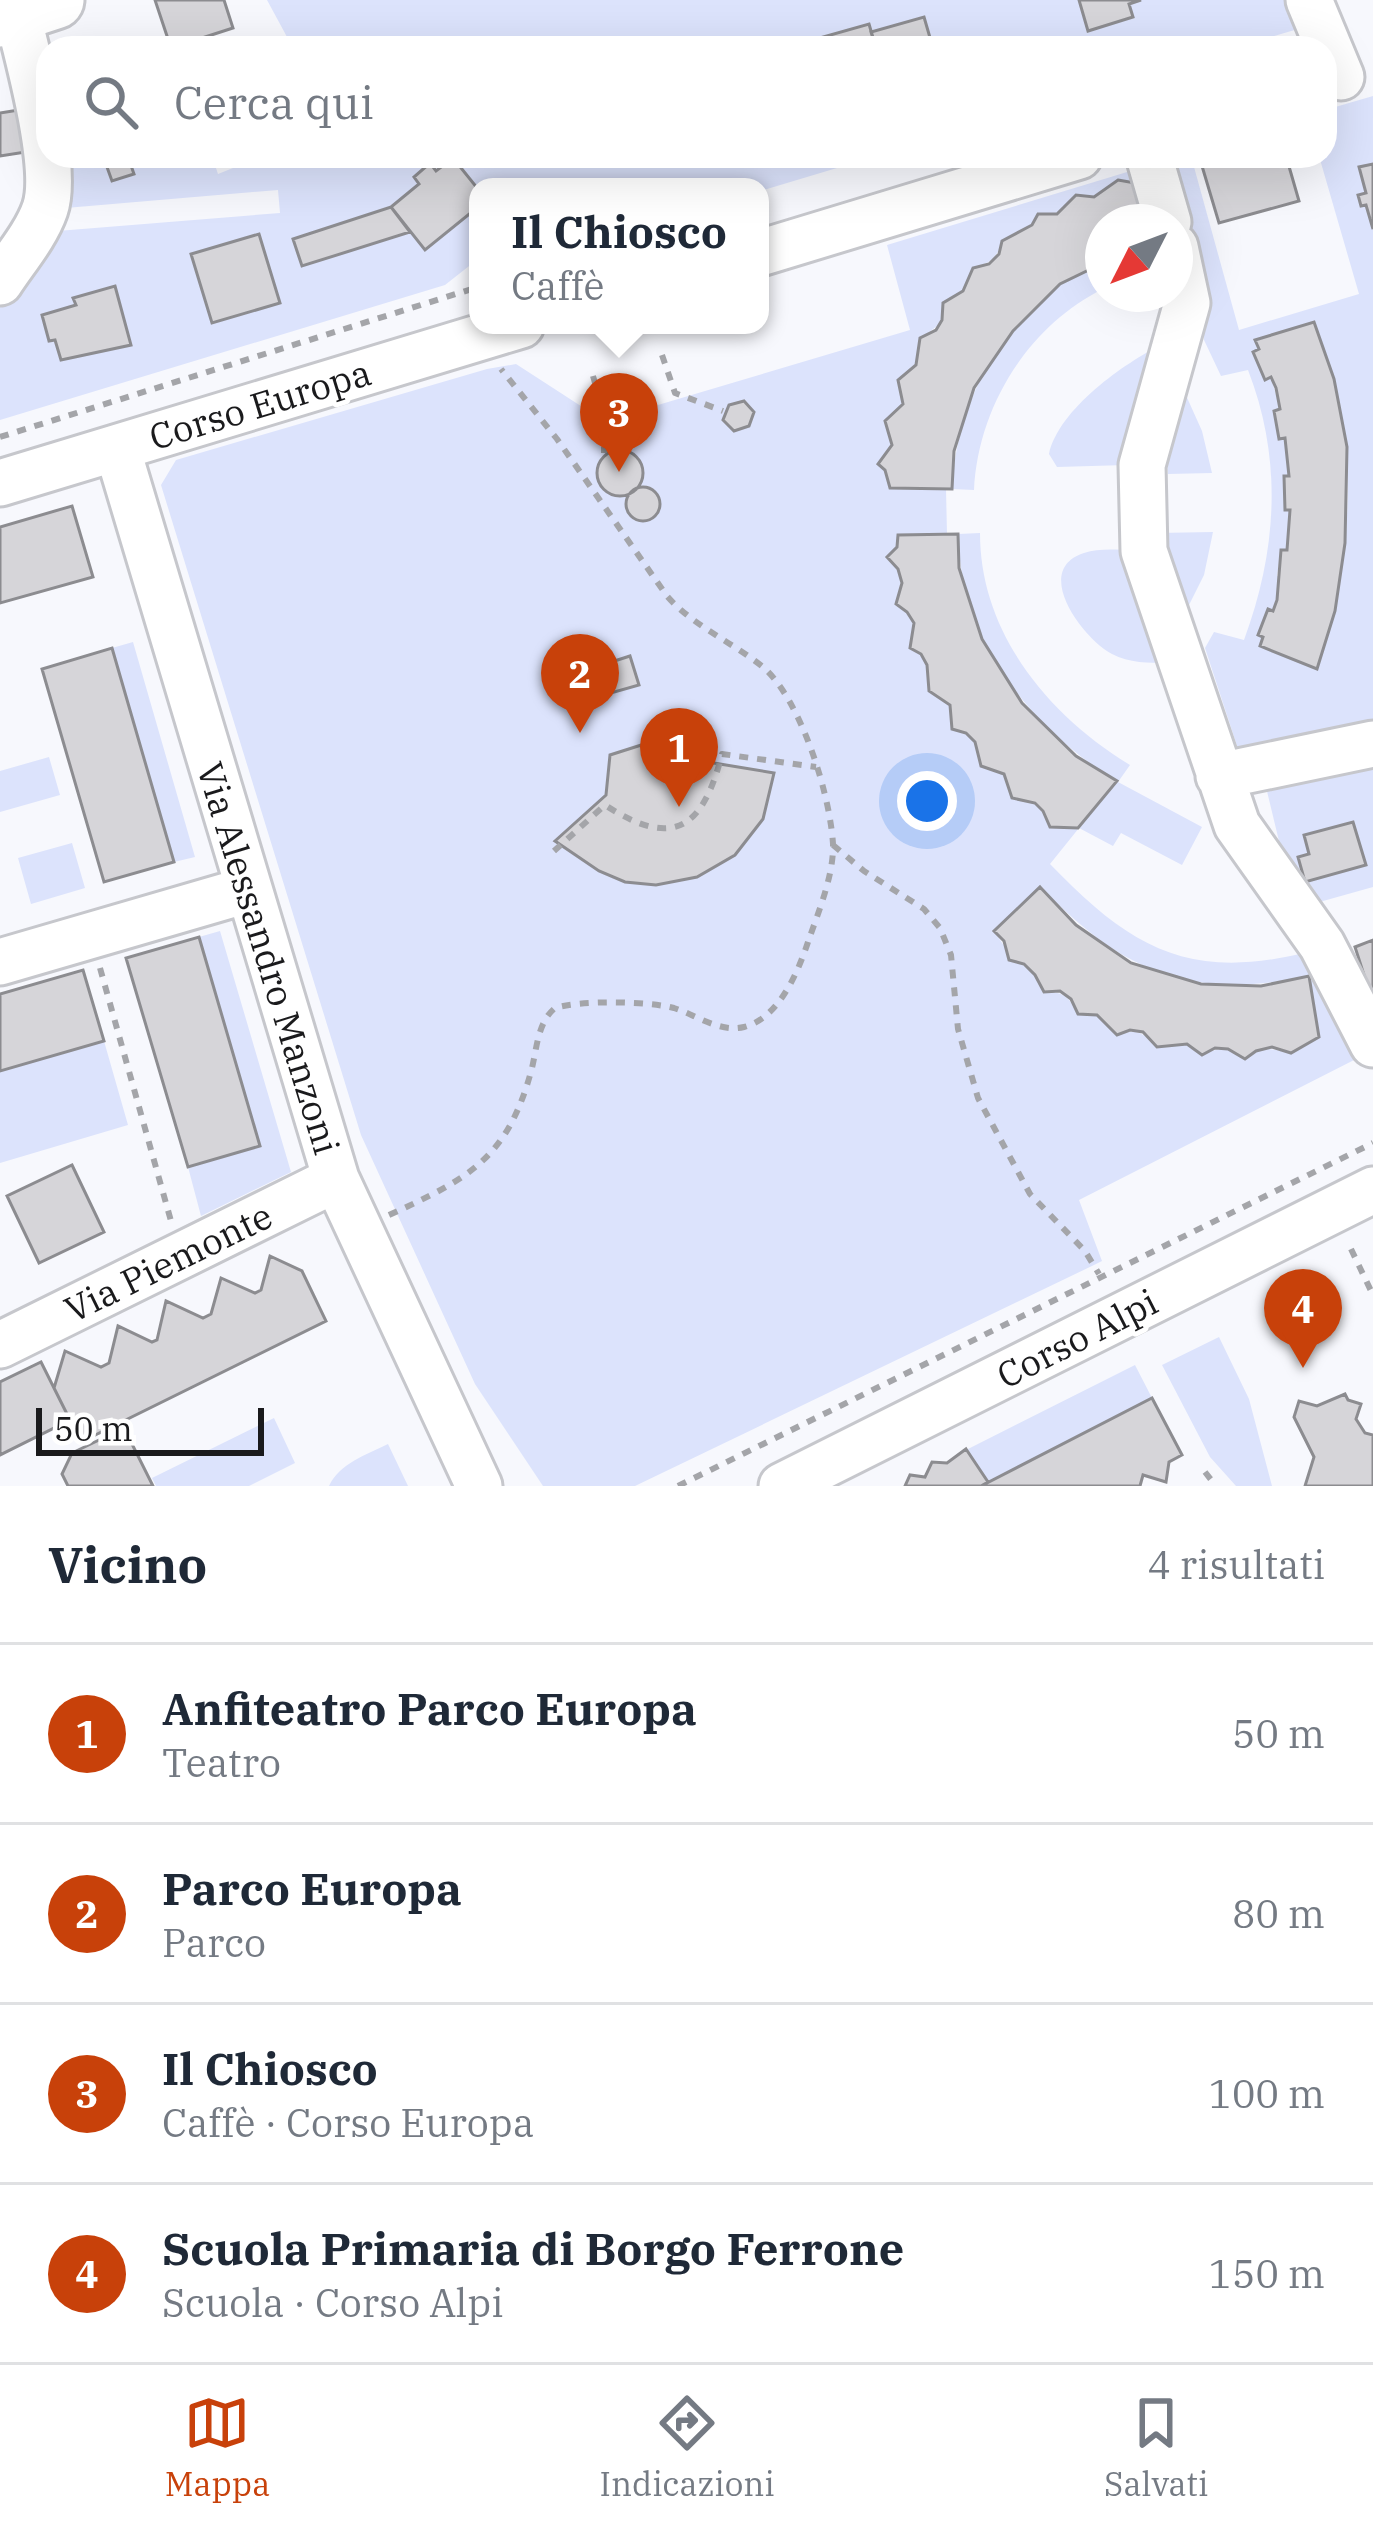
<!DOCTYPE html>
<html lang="it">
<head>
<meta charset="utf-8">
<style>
	body { margin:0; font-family:"IBM Plex Serif",serif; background:#f6f6f7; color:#1f2937 }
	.compass { position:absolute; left:1085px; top:204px; width:108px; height:108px; border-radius:50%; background:#fff; box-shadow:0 12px 48px #0002; rotate:228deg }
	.scale { position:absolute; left:36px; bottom:30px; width:228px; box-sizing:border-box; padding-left:12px; border:6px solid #1a1a1c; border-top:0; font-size:33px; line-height:42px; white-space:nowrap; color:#1a1a1c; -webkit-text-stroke:9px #fff; paint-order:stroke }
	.you { position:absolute; left:927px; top:801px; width:42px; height:42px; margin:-30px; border:9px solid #fff; border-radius:50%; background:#1a73e8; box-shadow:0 0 0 18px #1a73e833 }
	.badge { display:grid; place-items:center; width:78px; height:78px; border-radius:50%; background:#c8410a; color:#fff; font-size:39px; font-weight:700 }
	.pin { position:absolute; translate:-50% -99px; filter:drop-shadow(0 3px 6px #0008) }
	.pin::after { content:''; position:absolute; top:63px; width:42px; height:36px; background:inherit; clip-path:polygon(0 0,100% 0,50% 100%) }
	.popup { position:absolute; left:469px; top:178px; width:300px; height:156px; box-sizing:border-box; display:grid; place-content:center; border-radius:24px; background:#fff; filter:drop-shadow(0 3px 9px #0005); font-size:39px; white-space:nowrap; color:#747a83 }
	.popup b { font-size:45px; color:#1f2937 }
	.popup::after { content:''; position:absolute; left:50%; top:100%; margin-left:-24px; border:24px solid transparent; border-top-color:#fff }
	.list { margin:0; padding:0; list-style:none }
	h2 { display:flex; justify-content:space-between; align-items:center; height:156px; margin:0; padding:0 48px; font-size:51px }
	h2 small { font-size:39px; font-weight:400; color:#747a83 }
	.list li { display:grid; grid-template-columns:78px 1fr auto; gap:36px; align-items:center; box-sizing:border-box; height:180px; padding:0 48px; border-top:3px solid #e0e1e3 }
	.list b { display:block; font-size:45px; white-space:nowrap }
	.list p { margin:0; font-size:39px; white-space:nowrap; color:#747a83 }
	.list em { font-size:39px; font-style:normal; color:#747a83 }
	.icon { flex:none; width:66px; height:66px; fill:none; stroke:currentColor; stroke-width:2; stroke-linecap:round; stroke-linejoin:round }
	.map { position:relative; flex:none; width:1373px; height:1486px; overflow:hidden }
	.search { position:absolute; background:#fff; box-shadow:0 12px 48px #0002; left:36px; right:36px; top:36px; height:132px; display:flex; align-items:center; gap:30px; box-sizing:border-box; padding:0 42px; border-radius:36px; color:#747a83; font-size:45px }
	.sheet { height:876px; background:#fff }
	nav { display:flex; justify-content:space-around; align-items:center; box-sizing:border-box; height:168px; border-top:3px solid #e0e1e3; background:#fff; font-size:33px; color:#747a83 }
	nav a { display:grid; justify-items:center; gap:6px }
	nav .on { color:#c8410a }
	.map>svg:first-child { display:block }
	.green { fill:#dce3fc; fill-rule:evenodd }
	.building { fill:#d6d5d9; stroke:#8c8c90; stroke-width:3 }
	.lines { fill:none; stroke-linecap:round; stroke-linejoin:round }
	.minor-casing { stroke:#c6c7cc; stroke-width:51 }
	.major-casing { stroke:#c6c7cc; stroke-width:63 }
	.path { stroke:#a4a5a9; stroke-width:6; stroke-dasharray:9 9; stroke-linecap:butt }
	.minor { stroke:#fff; stroke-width:45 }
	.major { stroke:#fff; stroke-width:57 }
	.labels { text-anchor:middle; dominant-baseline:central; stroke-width:10; stroke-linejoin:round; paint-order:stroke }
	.street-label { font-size:36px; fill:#1a1a1c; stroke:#fff }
</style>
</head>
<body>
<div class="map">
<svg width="1373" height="1486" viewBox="0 0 1373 1486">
	<rect width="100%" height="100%" fill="#f7f8fd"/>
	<path class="green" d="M267,0H1286L1298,29L1233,48H293Z
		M1373,96V727L1240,755L1205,648L1214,632L1244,640C1277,551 1283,460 1248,370L1221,376L1204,340L1203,311L1161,162L1191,156L1239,330L1359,294L1319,156H1325V110ZM1314,322C1362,433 1355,556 1317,668L1260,646L1263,637L1258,635L1268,610L1273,611L1281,577L1277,576L1281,550H1287L1290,510L1285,509L1284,477L1289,476L1285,438H1279L1274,411L1280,409L1271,377L1265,379L1256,341Z
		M77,156H103L112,181L134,174L128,157L132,156H212L218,174L263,156H877L760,191V187H478V259L445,285L0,420V300L45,232L280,213L278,190L54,209L56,163Z
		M1137,169L1141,184L1094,197L1076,195L1057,214H1038L1032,225L1002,241C997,259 990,263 973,268C968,294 943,326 920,338L916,365L903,404L895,413L892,445L879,465L885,470L890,487L946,489L947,534L898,536L901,592L914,623L910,647L921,654L966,733L1009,782L1012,798C1033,799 1042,807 1050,826L1079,827L1116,781C1030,728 960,639 958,534L980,533C980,633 1048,715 1130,765L1118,782L1202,827L1182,865L1121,833L1113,846L1079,828L1050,864C1130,947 1187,981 1304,953L1358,1058L1079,1200L1102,1261L1094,1265L635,1486H543L475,1384L361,1135L161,485L176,460L487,369L516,364L604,421L910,330L887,245ZM1041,887C1122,972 1191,1001 1309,976L1319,1037L1291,1053C1270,1047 1220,1044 1202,1055L1187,1044L1157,1047C1143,1033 1137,1028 1118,1035L1097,1015L1078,1014C1069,996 1063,991 1043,992L1035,975L1009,953L994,931Z
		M1103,263V289C1028,326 978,407 974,490L952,489C956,410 994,332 1060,285C1072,276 1089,270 1103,263Z
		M1163,344L1126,465L1057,467L1049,454C1059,409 1124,363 1163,344Z
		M1180,382L1202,431L1212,473L1168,474L1167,465L1155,466Z
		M1213,532L1204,575L1181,621L1157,533Z
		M1131,550L1167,663C1149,663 1129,663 1112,654C1083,639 1031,570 1084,553C1098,548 1117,550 1131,550Z
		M133,642L195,857L174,862L112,648Z
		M49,757L60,795L0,812V771Z
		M1373,761V887L1316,903L1285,866L1265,783Z
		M72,843L85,888L31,904L18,858Z
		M220,931L291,1172L201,1216L188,1167L260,1145L199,937Z
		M104,1041L128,1125L0,1163V1071Z
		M1219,1337L1249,1399L1272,1486H1236L1210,1457L1162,1365Z
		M1135,1365L1152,1398L988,1482L966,1450Z
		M274,1418L295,1463L249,1486H156L152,1478Z
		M388,1444L408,1486H329C340,1463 366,1455 388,1444Z"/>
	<path class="building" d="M155,0H224L233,28L171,48Z
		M1079,0H1141L1129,4L1133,17L1088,31Z
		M924,17L933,48H876L871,32Z
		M869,24L876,48H819L816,39Z
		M25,109L32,151L0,156V113Z
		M103,156H132L128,157L134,174L112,181Z
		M1238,156H1286L1299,201L1219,223L1202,166Z
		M453,158L478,189V207L425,250L391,207L419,184L414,177L430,163L436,171Z
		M1373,164V229L1366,205L1361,206L1358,195L1366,193L1359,167Z
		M1118,180L1141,184L1150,222H1103V263L1060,284L1013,331L974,388L954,451L952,489L890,488L885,470L878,464L892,445L885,421L903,404L898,380L916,365L920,338L936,330L942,320L943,303L963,291L973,268L989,264L999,254L1002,241L1032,225L1038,214H1057L1076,195L1094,197Z
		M391,207L410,232L302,266L293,239Z
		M259,234L280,303L212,323L191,254Z
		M115,286L131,345L61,360L55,340L49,341L42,315L76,305L73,298Z
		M1314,322L1334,379L1347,447L1345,543L1335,611L1317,669L1260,646L1263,637L1258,635L1268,609L1273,611L1277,600L1281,550H1287L1290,510H1285L1284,476H1289L1285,438L1279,439L1274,411L1280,409L1276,388L1271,377L1265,380L1253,352L1259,349L1255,340Z
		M744,401L754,412L749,426L734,431L723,420L729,405Z
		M597 473a23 23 0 1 1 46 0a23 23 0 1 1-46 0Z
		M626 504a17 17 0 1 1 34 0a17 17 0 1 1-34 0Z
		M72,506L93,577L0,603V527Z
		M958,534L959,568L982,639L1022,703L1076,756L1117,781L1078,828L1050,827L1043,811L1035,803L1012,798L1004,774L981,766L975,742L966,733L952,729L950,705L929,691L927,665L921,654L910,648L914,623L907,612L896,604L902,583L898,569L887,557L897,547L898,535Z
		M594,644L603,672L575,680L567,652Z
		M112,648L174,862L104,882L42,669Z
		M630,656L639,685L611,693L602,665Z
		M679,733L708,762L774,773L763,819L735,855L697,877L656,885L625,882L599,871L555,841L606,795L610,755Z
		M1353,822L1366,865L1305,882L1298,857L1309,854L1304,835Z
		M1040,887L1076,925L1131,963L1201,984L1261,986L1309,976L1319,1037L1291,1053L1272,1047L1256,1051L1245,1059L1228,1049L1215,1048L1202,1055L1187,1044L1157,1047L1143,1032L1130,1030L1117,1035L1097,1015L1078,1014L1071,999L1060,991L1044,992L1035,975L1024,964L1009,960L1004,941L994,931Z
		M199,937L260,1146L188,1167L126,958Z
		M1373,940V1003L1355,947Z
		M83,970L104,1041L0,1071V994Z
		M72,1165L104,1232L39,1263L7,1196Z
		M270,1256L302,1271L326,1321L81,1442L54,1388L65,1351L101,1367L109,1363L118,1326L152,1342L157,1340L166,1301L203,1318L211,1314L221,1278L255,1293L261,1290Z
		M41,1362L70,1420L0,1455V1382Z
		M1345,1394L1348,1400L1361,1404L1356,1419L1365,1433L1373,1435V1486H1305L1314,1457L1294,1417L1299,1401L1317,1406Z
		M1152,1398L1182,1455L1169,1462L1166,1482L1143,1475L1140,1486H981Z
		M124,1428L153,1486H68L62,1474L72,1453Z
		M966,1449L988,1482L981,1486H905L910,1475L925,1477L932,1462L947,1463Z"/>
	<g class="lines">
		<defs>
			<path id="minor" d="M1309,0L1341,77
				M1149,156L1168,222
				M1175,247L1187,303L1142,465L1144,551L1237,825L1322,945L1373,1044
				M760,253L1079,156
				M0,282C15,259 36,235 45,209C59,169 28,57 17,13
				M117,448L336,1179L479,1486
				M0,483L521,325
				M1219,776L1373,744
				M0,962L247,890
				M0,1345L336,1179
				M782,1486L1373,1190"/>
			<path id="major" d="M0,18L55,0"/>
		</defs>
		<use href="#minor" class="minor-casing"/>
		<use href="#major" class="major-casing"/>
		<path class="path" d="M662,355L675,393L723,411
			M593,376L604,414V453
			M0,437L475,288L477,294
			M833,845L864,871L924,909L940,928L951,955L958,1029L978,1098L1030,1194L1085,1251L1099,1274
			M554,851L605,805C674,850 703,828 722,754L816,767
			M100,968L171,1221
			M389,1215C470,1178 508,1158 532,1068C537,1047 538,1022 555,1008C581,1000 647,1001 674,1008C696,1015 720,1033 744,1027C779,1018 798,972 808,942C818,913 834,875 833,844C830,794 801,700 763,667C732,642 693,626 667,596L557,439L501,369
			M1351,1249L1373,1295
			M1205,1472L1216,1486
			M678,1486L1373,1143"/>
		<use href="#minor" class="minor"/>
		<use href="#major" class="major"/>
	</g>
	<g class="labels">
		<g class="street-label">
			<text transform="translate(260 404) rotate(-17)">Corso Europa</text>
			<text transform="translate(269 958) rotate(73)">Via Alessandro Manzoni</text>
			<text transform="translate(168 1262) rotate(-26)">Via Piemonte</text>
			<text transform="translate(1077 1338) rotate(-27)">Corso Alpi</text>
		</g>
	</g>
</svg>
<svg class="compass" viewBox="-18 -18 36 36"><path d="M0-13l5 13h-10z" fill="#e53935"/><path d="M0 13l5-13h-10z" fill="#747a83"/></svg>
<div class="scale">50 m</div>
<div class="you"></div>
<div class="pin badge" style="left:679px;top:807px">1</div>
<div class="pin badge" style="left:580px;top:733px">2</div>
<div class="pin badge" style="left:619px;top:472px">3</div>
<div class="popup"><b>Il Chiosco</b>Caffè</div>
<div class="pin badge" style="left:1303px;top:1368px">4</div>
<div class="search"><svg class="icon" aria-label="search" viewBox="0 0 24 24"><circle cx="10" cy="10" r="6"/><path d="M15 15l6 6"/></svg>Cerca qui</div>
</div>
<section class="sheet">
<h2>Vicino<small>4 risultati</small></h2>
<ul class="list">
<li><span class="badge">1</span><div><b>Anfiteatro Parco Europa</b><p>Teatro</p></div><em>50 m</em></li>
<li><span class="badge">2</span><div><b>Parco Europa</b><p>Parco</p></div><em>80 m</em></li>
<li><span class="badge">3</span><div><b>Il Chiosco</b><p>Caffè · Corso Europa</p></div><em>100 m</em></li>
<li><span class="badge">4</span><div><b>Scuola Primaria di Borgo Ferrone</b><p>Scuola · Corso Alpi</p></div><em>150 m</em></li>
</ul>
</section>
<nav>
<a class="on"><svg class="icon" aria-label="map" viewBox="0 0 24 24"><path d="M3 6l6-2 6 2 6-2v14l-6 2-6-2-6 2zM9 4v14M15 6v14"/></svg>Mappa</a>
<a><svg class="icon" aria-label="directions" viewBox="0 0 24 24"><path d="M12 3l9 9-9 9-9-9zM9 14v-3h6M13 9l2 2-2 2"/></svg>Indicazioni</a>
<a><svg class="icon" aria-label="saved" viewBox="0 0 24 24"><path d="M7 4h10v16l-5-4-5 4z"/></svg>Salvati</a>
</nav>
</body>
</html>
